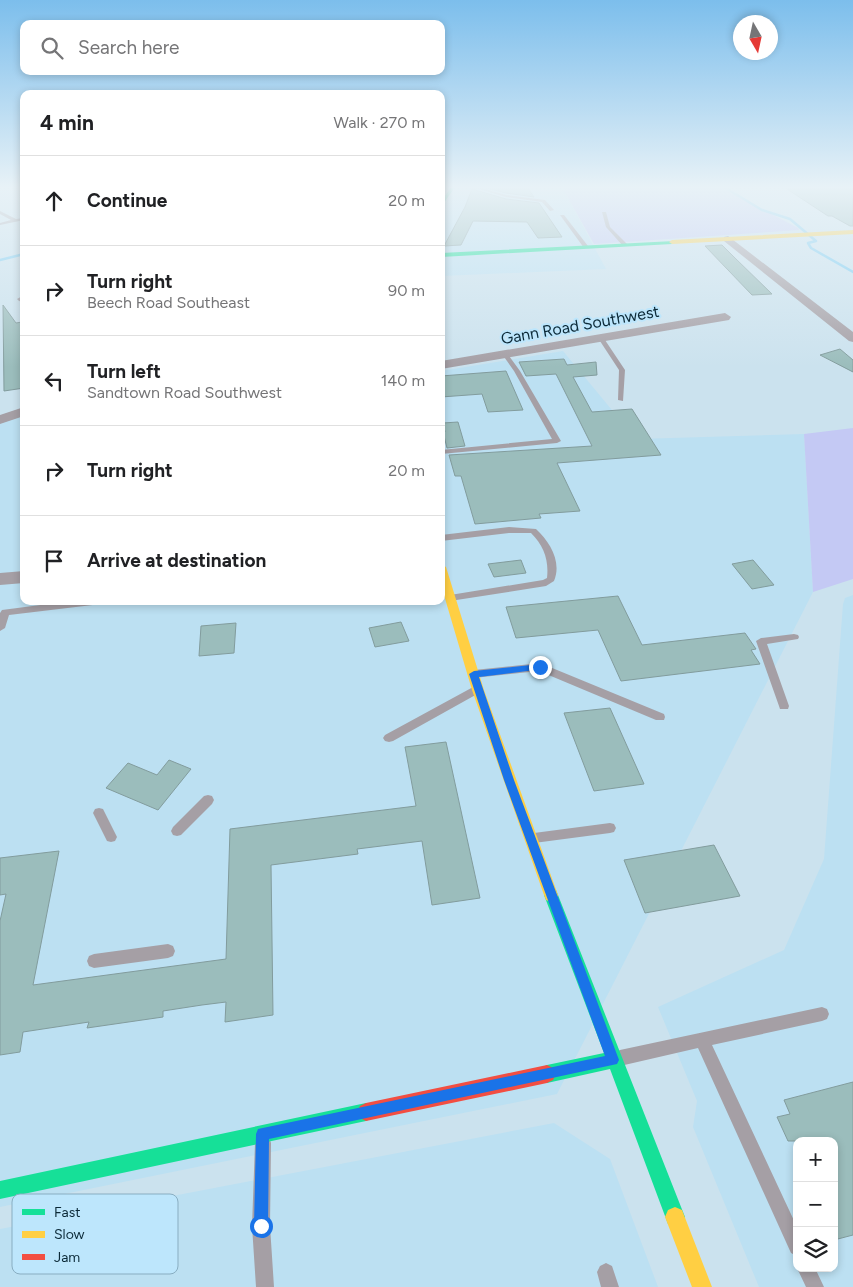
<!DOCTYPE html>
<html lang="en">
<head>
<meta charset="utf-8">
<style>
	body { margin:0; font-family:Figtree,sans-serif; background:#f6f6f6; color:#202124 }
	.controls { position:absolute; right:15px; bottom:15px; display:grid; overflow:hidden; border-radius:10px; box-shadow:0 2px 8px #0003 }
	.controls button { width:45px; height:45px; display:grid; place-items:center; padding:0; border:0; border-bottom:1px solid #e0e0e0; background:#fff; color:#202124; font:25px sans-serif }
	.compass { position:absolute; left:733px; top:15px; width:45px; height:45px; border-radius:50%; background:#fff; box-shadow:0 2px 8px #0003; rotate:171deg }
	.stop { position:absolute; width:15px; height:15px; margin:-11px; border:4px solid #1a73e8; border-radius:50%; background:#fff }
	.stop.end { background:#1a73e8; border-color:#fff; box-shadow:0 1px 5px #0008 }
	.list { margin:0; padding:0; list-style:none }
	h2 { display:flex; justify-content:space-between; align-items:center; height:65px; margin:0; padding:0 20px; font-size:21px }
	h2 small { font-size:16px; font-weight:400; color:#757577 }
	.list li { display:grid; grid-template-columns:32px 1fr auto; gap:15px; align-items:center; box-sizing:border-box; height:90px; padding:0 20px; border-top:1px solid #e0e0e0 }
	.list b { display:block; font-size:19px; white-space:nowrap }
	.list p { margin:0; font-size:16px; white-space:nowrap; color:#757577 }
	.list em { font-size:16px; font-style:normal; color:#757577 }
	.icon { flex:none; width:28px; height:28px; fill:none; stroke:currentColor; stroke-width:2; stroke-linecap:round; stroke-linejoin:round }
	.map { position:relative; flex:none; width:853px; height:1287px; overflow:hidden }
	.search { position:absolute; background:#fff; box-shadow:0 2px 8px #0003; left:20px; top:20px; width:425px; height:55px; display:flex; align-items:center; gap:12px; box-sizing:border-box; padding:0 18px; border-radius:10px; color:#757577; font-size:19px }
	.panel { position:absolute; background:#fff; box-shadow:0 2px 8px #0003; left:20px; top:90px; width:425px; height:515px; border-radius:10px }
	.map>svg:first-child { display:block }
	.built { fill:#bce0f2; fill-rule:evenodd }
	.green { fill:#c4c9f4 }
	.lines { fill:none; stroke-linecap:round; stroke-linejoin:round }
	.stream { stroke:#7accf2; stroke-width:2.5 }
	.building { fill:#9bbdbc; stroke:#829c9d }
	.lane { fill:#a59fa5; fill-rule:evenodd }
	.street { fill:#a59fa5; fill-rule:evenodd }
	.fast { fill:#16e098; fill-rule:evenodd }
	.slow { fill:#ffcf43; fill-rule:evenodd }
	.jam { fill:#f24e42; fill-rule:evenodd }
	.route { fill:#1a73e8 }
	.labels { text-anchor:middle; dominant-baseline:central; stroke-width:4; stroke-linejoin:round; paint-order:stroke }
	.far-street-label { font-size:16px; fill:#0b2937; stroke:#bde6fc }
	.key { fill:#bde6fc; stroke:#88adc1; stroke-width:1 }
	.key-label { font-size:14px; fill:#0b2937 }
</style>
</head>
<body>
<div class="map">
<svg width="853" height="1287" viewBox="0 0 853 1287">
	<rect width="100%" height="100%" fill="#cbe2ee"/>
	<path class="built" d="M452,187H566L563,189L606,269L441,276V203Z
		M563,351L636,439L804,434L813,592L557,1094L0,1207V422L24,412V601H441V371Z
		M853,595V1287H759L693,1127L697,1101L658,1007L784,950L824,859L843,604L845,598ZM797,1141H834V1268H797Z
		M554,1123L610,1159L658,1287H0V1229Z"/>
	<path class="green" d="M566,187H720L798,228L799,230L594,244L563,189Z
		M853,428V579L813,592L804,434Z"/>
	<g class="lines">
		<path class="stream" d="M724,187L762,210L790,219L816,241L808,243L811,248L853,272
			M0,260L24,254"/>
	</g>
	<path class="building" d="M483,187H527L534,197L506,193Z
		M784,187H853V226H850L832,216H828Z
		M472,189L506,199L539,203L562,237L538,238L527,222L473,221L461,245L444,246L465,207Z
		M722,245L735,258L772,294L752,295L705,246Z
		M3,305L16,323L22,322L24,358V388L4,391Z
		M840,349L853,360V372L820,355Z
		M564,359L567,365L596,362L597,375L573,377L592,412L632,409L661,455L557,463L580,511L539,514L541,518L475,524L461,476H455L449,455L592,446L556,374L526,376L519,362Z
		M506,371L523,410L488,412L482,394L441,397V376Z
		M458,422L465,446L447,448L443,432H445L443,423Z
		M521,560L526,573L494,577L488,564Z
		M753,560L774,585L752,589L732,564Z
		M618,596L642,645L745,633L756,649L751,650L760,664L621,681L598,630L516,638L506,607Z
		M401,622L409,641L375,647L369,628Z
		M236,623L234,653L199,656L201,626Z
		M610,708L644,784L594,791L564,713Z
		M446,742L480,898L432,905L422,841L357,849L358,854L271,865L273,1015L225,1022L226,1002L202,1005L163,1011V1017L87,1028L89,1022L23,1032L20,1052L0,1055V921L6,894L0,895V858L59,851L33,985L226,959L230,829L416,806L405,747Z
		M169,760L191,769L158,810L106,788L128,763L157,775Z
		M714,845L740,896L645,913L624,860Z
		M853,1082V1235L834,1240V1141H788L777,1117L790,1114L784,1100Z"/>
	<g class="lines">
		<path class="lane" d="M472,187H477L506,195L545,200L554,210L550,211L542,202L506,197Z
			M0,211L16,219L24,218V220L0,225V223L11,220L0,214Z
			M602,212H606L610,227L627,244V246H623L606,227Z
			M560,215H564L588,246V248H584Z
			M599,337H603L625,370L623,401L618,400L619,370L598,338Z
			M505,352L507,353L520,371L561,441L557,443L441,454V450L552,439L514,371L502,354Z
			M509,527L536,529C550,542 562,562 554,581L546,586L450,601L447,600L445,598L450,595L543,580L547,578C549,560 544,546 531,533H509L441,541V535Z
			M71,601H106L101,604L9,615L5,628L0,631V613L2,610Z
			M794,634L798,635L799,637L798,639L767,644L789,706L788,709H780L779,706L756,641L761,638Z
			M540,663L664,714L665,717L664,720H656L539,671L474,678L470,677L469,674L470,671L474,670Z
			M475,686L479,687L480,690L479,693L393,741L389,742L385,741L383,738L385,735Z
			M208,795L212,796L214,800L212,804L181,835L177,836L173,835L171,831L173,827L204,796Z
			M99,808L103,809L117,837L115,841L111,842L107,841L93,813L95,809Z
			M610,823L614,824L616,828L614,832L610,833L534,843L530,842L528,838L530,834L534,833Z
			M168,944L173,946L175,951L173,956L168,958L94,968L89,966L87,961L89,956L94,954Z
			M822,1007L827,1009L829,1014L827,1019L822,1021L712,1045L797,1227V1256L791,1253L698,1048L620,1066L615,1063L612,1058L615,1053L620,1050Z
			M263,1135L269,1137L271,1143L270,1226L274,1287H256L252,1226L255,1143L257,1137Z
			M606,1263L612,1266L619,1287H601L597,1272L600,1266Z
			M797,1268H815L824,1287H806Z"/>
		<path class="street" d="M728,236L853,332V342L849,341L724,241V237Z
			M24,295V302L19,301L17,299Z
			M725,313L731,317L729,320L441,369V361Z
			M24,407V416L0,424V415Z
			M24,571V583L0,585V573Z"/>
		<path class="fast" d="M451,187H455L441,207V202Z
			M674,241L672,244L441,257V253Z
			M551,888L556,890L558,895L685,1217L682,1224L675,1227L668,1224L610,1069L547,1083L541,1080L538,1074L541,1068L547,1065L604,1053L544,895L546,890Z
			M366,1103L372,1106L375,1112L372,1118L366,1121L0,1199V1181Z"/>
		<path class="slow" d="M853,230V234L672,244L669,242L672,240Z
			M441,564L446,567L484,690L558,895L556,900L551,902L546,900L544,895L472,690L441,585Z
			M675,1207L682,1210L712,1287H692L665,1217L668,1210Z"/>
		<path class="jam" d="M547,1065L553,1068L556,1074L553,1080L547,1083L366,1121L360,1118L357,1112L360,1106L366,1103Z"/>
	</g>
	<linearGradient id="sky" x2="0" y2="1"><stop stop-color="#7cbeec"/><stop offset="0.51" stop-color="#e8f2f7"/><stop offset="1" stop-color="#e8f2f7" stop-opacity="0"/></linearGradient>
	<rect width="853" height="367" fill="url(#sky)"/>
	<path class="route" d="M540,664L544,667L543,669L479,677L514,780L619,1060L617,1064L269,1139L268,1226L266,1231L261,1233L256,1231L254,1226L256,1134L258,1129L605,1056L504,780L469,674L474,671Z"/>
	<g class="labels">
		<g class="far-street-label">
			<text transform="translate(580 325) rotate(-10)">Gann Road Southwest</text>
		</g>
	</g>
	<rect x="12" y="1194" width="166" height="80" rx="8" class="key"/>
	<rect x="22" y="1209" width="23" height="6" fill="#16e098"/>
	<rect x="22" y="1231" width="23" height="7" fill="#ffcf43"/>
	<rect x="22" y="1254" width="23" height="6" fill="#f24e42"/>
	<g class="key-label">
		<text x="54" y="1217">Fast</text>
		<text x="54" y="1239">Slow</text>
		<text x="54" y="1262">Jam</text>
	</g>
</svg>
<div class="controls">
<button>+</button>
<button>−</button>
<button><svg class="icon" aria-label="layers" viewBox="0 0 24 24"><path d="M12 4l9 5-9 5-9-5zM3 14l9 5 9-5"/></svg></button>
</div>
<svg class="compass" viewBox="-18 -18 36 36"><path d="M0-13l5 13h-10z" fill="#e53935"/><path d="M0 13l5-13h-10z" fill="#757577"/></svg>
<div class="stop" style="left:261px;top:1226px"></div>
<div class="stop end" style="left:540px;top:667px"></div>
<div class="search"><svg class="icon" aria-label="search" viewBox="0 0 24 24"><circle cx="10" cy="10" r="6"/><path d="M15 15l6 6"/></svg>Search here</div>
<section class="panel">
<h2>4 min<small>Walk · 270 m</small></h2>
<ul class="list">
<li><svg class="icon" aria-label="ahead" viewBox="0 0 24 24"><path d="M12 20V5M6 11l6-6 6 6"/></svg><div><b>Continue</b></div><em>20 m</em></li>
<li><svg class="icon" aria-label="right" viewBox="0 0 24 24"><path d="M7 20v-9h11M14 6l5 5-5 5"/></svg><div><b>Turn right</b><p>Beech Road Southeast</p></div><em>90 m</em></li>
<li><svg class="icon" aria-label="left" viewBox="0 0 24 24"><path d="M17 20v-9H6M10 6l-5 5 5 5"/></svg><div><b>Turn left</b><p>Sandtown Road Southwest</p></div><em>140 m</em></li>
<li><svg class="icon" aria-label="right" viewBox="0 0 24 24"><path d="M7 20v-9h11M14 6l5 5-5 5"/></svg><div><b>Turn right</b></div><em>20 m</em></li>
<li><svg class="icon" aria-label="arrive" viewBox="0 0 24 24"><path d="M6 21V4h12l-3 4 3 4H6"/></svg><div><b>Arrive at destination</b></div></li>
</ul>
</section>
</div>
</body>
</html>
